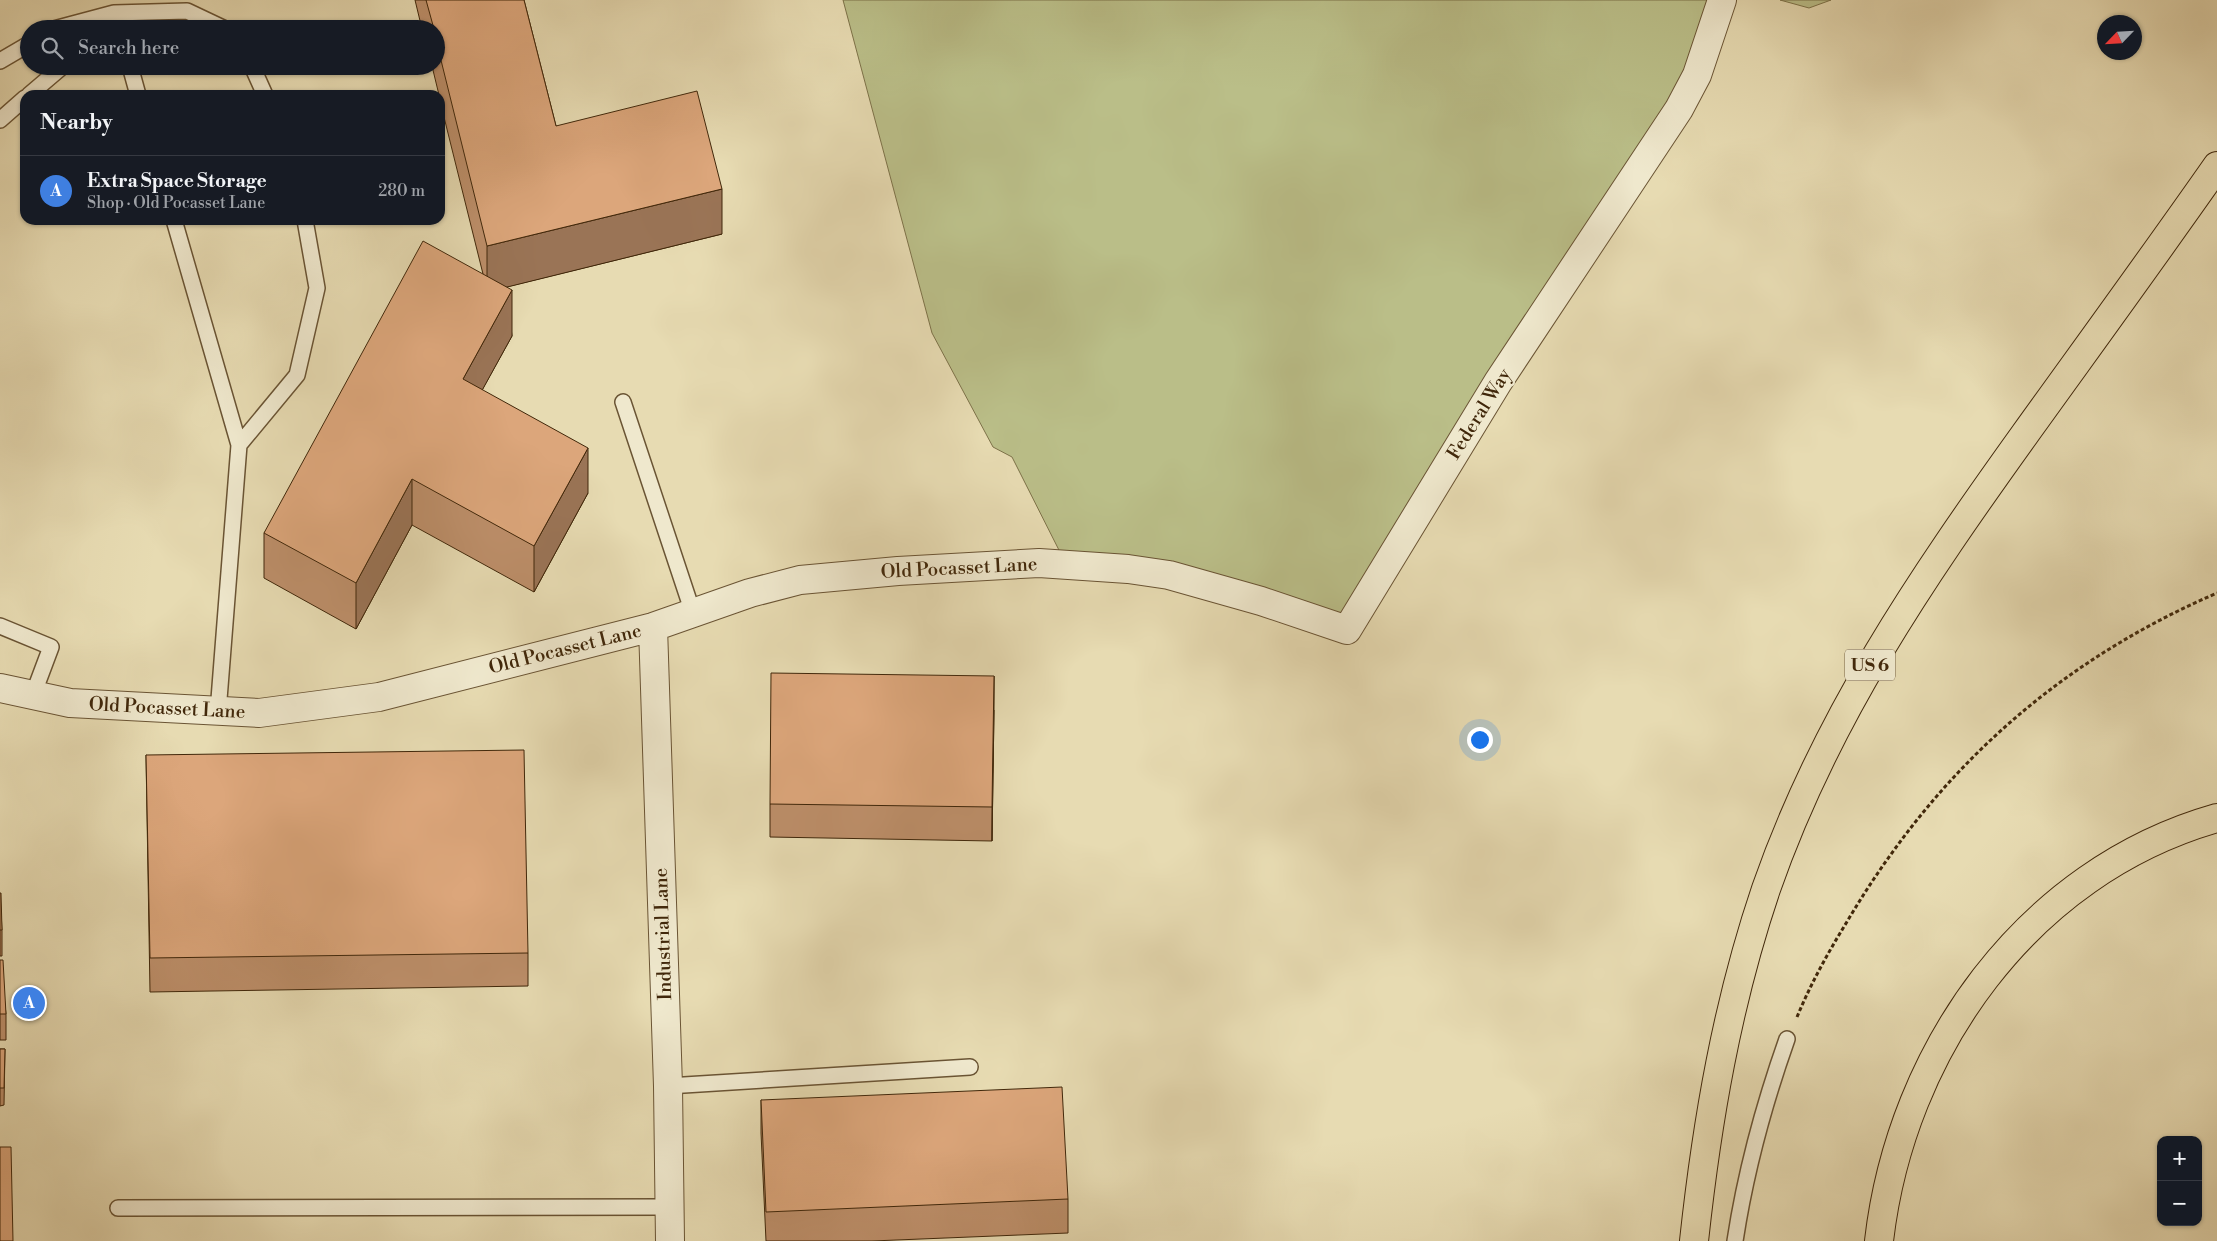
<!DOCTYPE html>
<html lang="en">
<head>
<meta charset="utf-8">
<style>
	body { margin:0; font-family:"Libre Bodoni",serif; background:#20242c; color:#f1f3f6 }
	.controls { position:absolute; right:15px; bottom:15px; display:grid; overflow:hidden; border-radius:10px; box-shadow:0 1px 4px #0004 }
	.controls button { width:45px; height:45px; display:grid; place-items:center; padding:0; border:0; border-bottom:1px solid #363941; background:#171b24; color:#f1f3f6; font:25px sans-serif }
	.compass { position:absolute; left:2097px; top:15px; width:45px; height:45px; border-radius:50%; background:#171b24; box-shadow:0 1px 4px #0004; rotate:245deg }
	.you { position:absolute; left:1479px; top:739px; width:18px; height:18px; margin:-12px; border:4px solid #fff; border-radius:50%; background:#1a73e8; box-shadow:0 0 0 8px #1a73e833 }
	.badge { display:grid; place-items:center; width:32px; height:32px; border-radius:50%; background:#c59692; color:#fff; font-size:16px; font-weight:700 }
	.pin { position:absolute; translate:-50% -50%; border:2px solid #fff; box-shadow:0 1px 5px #0006 }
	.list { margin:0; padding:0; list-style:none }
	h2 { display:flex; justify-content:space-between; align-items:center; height:65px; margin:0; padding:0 20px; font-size:21px }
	h2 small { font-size:16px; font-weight:400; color:#9ea1a6 }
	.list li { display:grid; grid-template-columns:32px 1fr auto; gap:15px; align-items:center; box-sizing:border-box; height:70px; padding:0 20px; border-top:1px solid #363941 }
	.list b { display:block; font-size:19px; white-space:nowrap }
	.list p { margin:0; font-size:16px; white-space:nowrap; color:#9ea1a6 }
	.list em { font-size:16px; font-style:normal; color:#9ea1a6 }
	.icon { flex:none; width:28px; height:28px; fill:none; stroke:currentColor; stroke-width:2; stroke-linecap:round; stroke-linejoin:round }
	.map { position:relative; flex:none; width:2217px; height:1241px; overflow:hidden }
	.search { position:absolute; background:#171b24; box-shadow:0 1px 4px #0004; left:20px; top:20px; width:425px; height:55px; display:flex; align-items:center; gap:12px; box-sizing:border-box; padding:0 18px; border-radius:28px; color:#9ea1a6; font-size:19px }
	.panel { position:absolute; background:#171b24; box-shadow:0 1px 4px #0004; left:20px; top:90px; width:425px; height:135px; border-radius:15px }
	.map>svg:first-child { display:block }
	.green { fill:#babe88; stroke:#7d7249 }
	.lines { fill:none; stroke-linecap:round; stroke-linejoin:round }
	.service-casing { stroke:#6a5434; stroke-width:18 }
	.minor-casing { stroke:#6a5434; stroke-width:30 }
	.motorway-casing { stroke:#40270a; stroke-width:30 }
	.path { stroke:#40270a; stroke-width:3; stroke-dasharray:4 2.5; stroke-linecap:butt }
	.service { stroke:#efe8cd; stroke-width:15 }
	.minor { stroke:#efe8cd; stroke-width:28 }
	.motorway { stroke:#e7dbb2; stroke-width:28 }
	.wall { fill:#bd8f6a; stroke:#40270a }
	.shaded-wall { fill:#9a7456; stroke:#40270a }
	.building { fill:#dca67b; stroke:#40270a }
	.labels { text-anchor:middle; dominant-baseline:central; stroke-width:4.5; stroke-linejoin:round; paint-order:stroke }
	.shield { fill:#efe8cd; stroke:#746144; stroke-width:1 }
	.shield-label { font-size:18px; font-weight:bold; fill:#40270a }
	.street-label { font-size:19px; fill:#40270a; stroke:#efe8cd }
</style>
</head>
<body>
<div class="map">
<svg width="2217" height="1241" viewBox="0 0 2217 1241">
	<rect width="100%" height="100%" fill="#e7dbb2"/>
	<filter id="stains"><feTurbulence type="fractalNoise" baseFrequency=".004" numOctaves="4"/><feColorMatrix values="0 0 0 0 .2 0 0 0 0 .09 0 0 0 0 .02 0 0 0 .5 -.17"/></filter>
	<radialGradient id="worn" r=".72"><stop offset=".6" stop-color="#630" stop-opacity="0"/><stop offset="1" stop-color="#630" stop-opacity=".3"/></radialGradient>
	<path class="green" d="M843,0H1718L1678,104L1347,621L1066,564L1012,457L993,447L932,333Z
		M1780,0H1831L1809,8Z"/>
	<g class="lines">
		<defs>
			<path id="service" d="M114,13L119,29
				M54,29L114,13L187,11L225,29
				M0,61L29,44
				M130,66L138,95
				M252,66L265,95
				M29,95L63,66
				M0,120L25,98
				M174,220L239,445
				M623,402L693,613
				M0,626L51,647L33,695
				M218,712L239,445L297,375L317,288L305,220
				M668,1086L970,1067
				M118,1208L670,1207
				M1735,1241C1746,1169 1763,1107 1787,1039"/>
			<path id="minor" d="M653,627L668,1086L670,1241
				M0,688L70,703L259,713L379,697L653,627L750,593L800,580L898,571L1039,563L1128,569L1169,575L1261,601L1347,630L1498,382L1679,109L1697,75L1722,0"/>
			<path id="motorway" d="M1694,1241C1707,1121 1727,1004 1766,889C1825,719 1921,579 2025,434C2089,345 2154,256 2217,166
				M1879,1241C1901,1050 2027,872 2217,818"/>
		</defs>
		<use href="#service" class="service-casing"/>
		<use href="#minor" class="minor-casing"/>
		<use href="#motorway" class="motorway-casing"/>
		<path class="path" d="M1797,1017C1811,983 1829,951 1848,920C1937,770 2057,662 2217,593"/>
		<use href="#service" class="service"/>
		<use href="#minor" class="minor"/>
		<use href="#motorway" class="motorway"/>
	</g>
	<path class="wall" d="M415,0H524L556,126L722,234L506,287L512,336L482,390L588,493L534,592L412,525L356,629L264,578V533L483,274L440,101V95H439L432,66H436V29H422Z
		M994,710L992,841L770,837V804Z
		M146,755L528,953V986L150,992Z
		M0,893L2,930V956H0Z
		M0,960L6,1014V1040H0Z
		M0,1049H5L4,1105L0,1106Z
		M761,1100L1068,1199V1233L872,1241H766L761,1133Z"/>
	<path class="shaded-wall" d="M722,189V234L487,292V246Z
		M512,290V336L463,425V379Z
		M588,448V493L534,592V546Z
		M412,479V525L356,629V583Z
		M994,676V710L992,841V807Z"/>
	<path class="building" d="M426,0H524L556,126L697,91L722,189L487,246L436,40V29H434Z
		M423,241L512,290L463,379L588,448L534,546L412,479L356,583L264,533Z
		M771,673L994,676L992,807L770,804Z
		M524,750L528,953L150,958L146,755Z
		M0,893H1L2,930H0Z
		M0,960H3L6,1014H0Z
		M0,1049H5L4,1088H0Z
		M1062,1087L1068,1199L766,1212L761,1100Z
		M0,1147H11L13,1241H0Z"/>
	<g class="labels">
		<rect class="shield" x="1845" y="649.5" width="50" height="31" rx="4"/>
		<g class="shield-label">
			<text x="1870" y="665">US 6</text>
		</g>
		<g class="street-label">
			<text transform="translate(1479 414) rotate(-58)">Federal Way</text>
			<text transform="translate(959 568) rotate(-3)">Old Pocasset Lane</text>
			<text transform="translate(565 649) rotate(-14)">Old Pocasset Lane</text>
			<text transform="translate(167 708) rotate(3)">Old Pocasset Lane</text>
			<text transform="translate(663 934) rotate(-92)">Industrial Lane</text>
		</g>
	</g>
	<rect width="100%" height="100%" filter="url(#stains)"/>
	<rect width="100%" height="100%" fill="url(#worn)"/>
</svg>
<div class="controls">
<button>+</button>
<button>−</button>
</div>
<svg class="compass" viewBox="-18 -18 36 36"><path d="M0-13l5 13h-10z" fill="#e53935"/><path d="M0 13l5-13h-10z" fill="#9ea1a6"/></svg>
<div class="you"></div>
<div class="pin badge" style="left:29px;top:1003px;background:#3f7fe0">A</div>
<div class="search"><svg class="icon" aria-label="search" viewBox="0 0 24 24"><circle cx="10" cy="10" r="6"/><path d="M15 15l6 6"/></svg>Search here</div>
<section class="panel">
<h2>Nearby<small></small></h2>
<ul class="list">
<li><span class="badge" style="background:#3f7fe0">A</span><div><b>Extra Space Storage</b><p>Shop · Old Pocasset Lane</p></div><em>280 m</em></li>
</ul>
</section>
</div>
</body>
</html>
